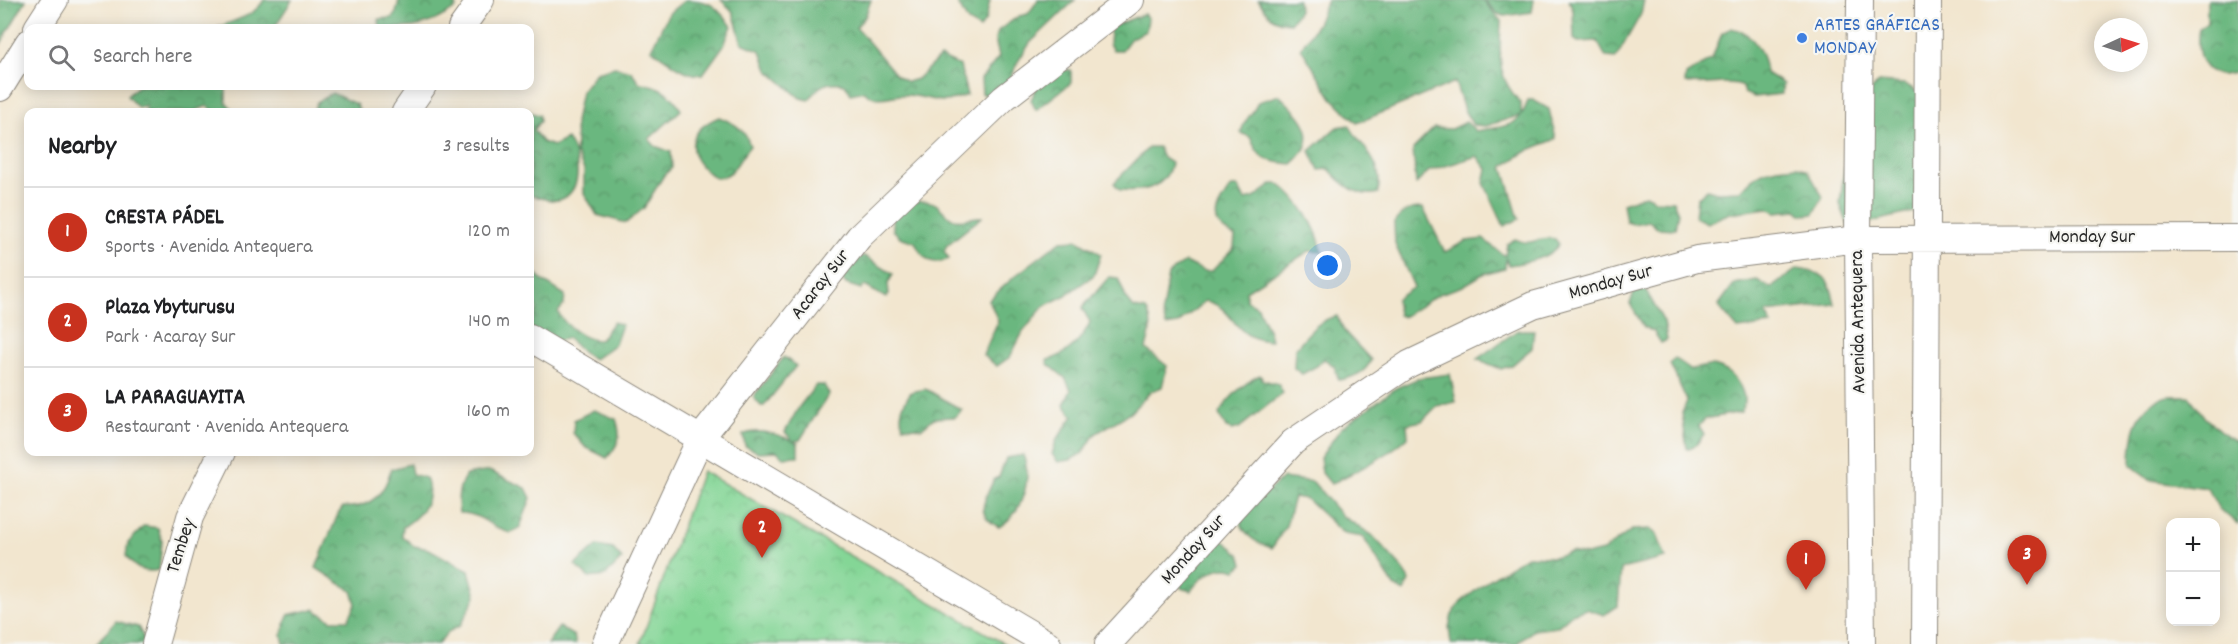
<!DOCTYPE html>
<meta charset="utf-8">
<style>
body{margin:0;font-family:Dekko,sans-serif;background:#f6f6f6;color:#202124}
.controls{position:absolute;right:18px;bottom:18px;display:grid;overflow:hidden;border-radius:12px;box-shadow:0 3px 15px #0003}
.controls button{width:54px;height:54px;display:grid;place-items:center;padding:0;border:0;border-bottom:2px solid #e0e0e0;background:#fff;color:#202124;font:30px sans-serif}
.compass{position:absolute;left:2094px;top:18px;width:54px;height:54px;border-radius:50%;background:#fff;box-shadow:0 3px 15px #0003;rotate:86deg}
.you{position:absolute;left:1328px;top:266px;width:21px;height:21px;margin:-15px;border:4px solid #fff;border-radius:50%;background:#1a73e8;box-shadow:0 0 0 9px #1a73e833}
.badge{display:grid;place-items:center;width:39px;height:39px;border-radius:50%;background:#c8321e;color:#fff;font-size:20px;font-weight:700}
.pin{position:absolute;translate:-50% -50px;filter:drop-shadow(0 2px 3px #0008)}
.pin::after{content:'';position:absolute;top:32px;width:21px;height:18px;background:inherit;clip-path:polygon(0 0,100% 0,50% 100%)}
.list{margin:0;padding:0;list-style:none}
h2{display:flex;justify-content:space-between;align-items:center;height:78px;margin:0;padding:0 24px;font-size:26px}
h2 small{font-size:20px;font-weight:400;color:#757577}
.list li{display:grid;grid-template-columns:39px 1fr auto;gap:18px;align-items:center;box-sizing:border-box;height:90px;padding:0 24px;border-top:2px solid #e0e0e0}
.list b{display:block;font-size:22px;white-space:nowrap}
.list p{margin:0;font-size:20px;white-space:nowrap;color:#757577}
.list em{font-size:20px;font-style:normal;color:#757577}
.icon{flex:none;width:33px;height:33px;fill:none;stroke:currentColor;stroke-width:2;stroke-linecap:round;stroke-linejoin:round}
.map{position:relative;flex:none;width:2238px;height:644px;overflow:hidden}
.search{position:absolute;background:#fff;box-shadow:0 3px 15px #0003;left:24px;top:24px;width:510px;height:66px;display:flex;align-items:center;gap:15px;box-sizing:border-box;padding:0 21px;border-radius:12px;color:#757577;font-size:22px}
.panel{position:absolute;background:#fff;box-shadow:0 3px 15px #0003;left:24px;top:108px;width:510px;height:348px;border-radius:12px}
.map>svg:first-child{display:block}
</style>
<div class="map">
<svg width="2238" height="644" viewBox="0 0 2238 644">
<defs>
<pattern id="forest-crowns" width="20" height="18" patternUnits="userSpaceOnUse" patternTransform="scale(1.5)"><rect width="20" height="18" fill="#6bb77f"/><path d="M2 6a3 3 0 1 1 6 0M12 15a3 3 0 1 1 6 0" fill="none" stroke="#589568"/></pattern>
<pattern id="park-crowns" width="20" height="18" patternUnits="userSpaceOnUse" patternTransform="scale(1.5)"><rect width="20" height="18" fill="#84d696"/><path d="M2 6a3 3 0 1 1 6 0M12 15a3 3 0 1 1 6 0" fill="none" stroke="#72b881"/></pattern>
</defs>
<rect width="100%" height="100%" fill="#f6f6f2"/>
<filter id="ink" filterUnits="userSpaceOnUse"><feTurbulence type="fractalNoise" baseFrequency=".0167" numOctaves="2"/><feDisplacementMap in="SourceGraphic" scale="12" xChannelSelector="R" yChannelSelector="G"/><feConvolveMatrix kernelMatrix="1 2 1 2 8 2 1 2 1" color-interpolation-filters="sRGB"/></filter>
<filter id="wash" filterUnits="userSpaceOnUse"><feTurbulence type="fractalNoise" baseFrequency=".008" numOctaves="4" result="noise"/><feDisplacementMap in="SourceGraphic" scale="24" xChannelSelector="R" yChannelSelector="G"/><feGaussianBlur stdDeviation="1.35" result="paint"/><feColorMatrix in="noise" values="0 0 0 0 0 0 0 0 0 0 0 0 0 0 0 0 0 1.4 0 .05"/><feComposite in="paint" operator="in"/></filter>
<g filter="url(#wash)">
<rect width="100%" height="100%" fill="#f2e6cf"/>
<path fill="url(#forest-crowns)" stroke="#4b7155" stroke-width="1.5" d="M0,0h26l-26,45z
M264,0h28l-18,28h-57c18,-9 36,-10 47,-28z
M399,0h57v8c-27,19 -44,21 -76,20l-1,-9 13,-1 4,-5z
M685,0c27,0 30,6 47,26l-8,19 -21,29c-17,4 -38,-17 -52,-25l18,-36z
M721,0h150l-6,17 -9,10 41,49 10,6 10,-3 23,-22 20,9 7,29c-31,12 -30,3 -59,0 -18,-2 -28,10 -44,-4l-13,3 -6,-10c-17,-4 -27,1 -36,16l-9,-2 -32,-28 -7,-19 -19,-8 -9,-31z
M956,0h34l-4,19 -6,10 -12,-7z
M1038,0h37l-45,43 -13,20 -6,16 -18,17 -11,-2 -1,-15 18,-22 -4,-18 4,-9 20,-14 9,-2z
M1258,0h40l1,10 -9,13c-18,-1 -22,-8 -32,-23z
M1327,0h156l18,21c-1,34 -6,55 20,82v12l-35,11 -13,-1 -9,-15 -9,-28 -98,41 -25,-25 -31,-50 16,-24z
M1484,0h50l-2,12 -28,4 -6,-2z
M1569,0h75l-3,14 -25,44 -10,-1 -9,-16 -19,1 -4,-3 -1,-29z
M2207,0h31v72c-5,1 -14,4 -19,3 -21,-5 -23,-30 -20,-47l8,-6z
M1144,14l4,5 -2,12 -15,7 -9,12h-9l-4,-6 1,-13 6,-6z
M1731,28c22,4 33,24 35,45l17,11 -2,10 -27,3 -10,-4 -3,-8c-18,-6 -38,3 -56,-2l1,-8 26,-16 10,-26z
M615,67l16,4 9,12c18,2 33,11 41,27l-32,29 6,7 16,6 1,16 -8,7 -20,33 -18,15 -29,-8 -13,-22v-23l-8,-17 -1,-31 6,-31 15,-19z
M1055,70h16v13l-35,27 -5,-10 9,-21z
M1879,82l25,2 19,10 4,115 -78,18 -9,-23 11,-91z
M138,86h88v16l9,10h-19l-9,-6 -15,6h-47l1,-7 -8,3 -11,-12z
M332,93l24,11 4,8h-47l4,-10z
M1279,95c24,23 44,42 13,69 -25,-3 -32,-2 -42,-27l-9,-4c2,-14 12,-18 17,-31z
M1528,100h5l16,9 7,30 -27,11 -26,16 16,53 -15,7 -20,-43 3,-14 -10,-13 -48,15 -13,13 -3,-35 21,-21 17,1 15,-7 10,9c26,-6 43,0 52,-31z
M518,109l21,6 1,6 -7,9 9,12 11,4 14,-7c12,16 17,49 -5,60 -9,4 -23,-2 -32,-4v-83h-17z
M719,117c17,7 26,12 31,29 -12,13 -16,32 -35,32 -30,-21 -31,-46 4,-61z
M1349,125c14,25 35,36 29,68 -19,6 -37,-10 -49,-24l-10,1 -9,-19 27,-24z
M1149,147h9l5,11 8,5c-5,26 -28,29 -51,27l-6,-7z
M1797,166l11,5 15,26 -9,17 -11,1 -6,-5 -21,2 -8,-4 -38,5 -23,10 -12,-6 2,-19 10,-9 10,3 23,-1c19,-22 29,-23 57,-25z
M1273,184h6c20,15 39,43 43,68l-13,-1 -63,40v9l12,7c4,13 12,21 13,34 -41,-2 -34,-34 -66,-40l-27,23 -12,2 -4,-14 6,-38 17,-12 19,9h8l22,-23 1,-12c-30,-12 -18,-30 -4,-49h7l7,13 9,-2z
M1645,195l10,5 18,1 5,11 -3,17 -18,-1 -8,-7 -16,3 -7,-2 -3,-19z
M918,201c23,-1 19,8 34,17 7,5 21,-2 30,-1l-35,28 -3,6 5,8c-18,8 -27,-1 -34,-17l-15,-5 -7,-7v-12l11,-14z
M1423,208l22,44 21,-11 17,-2 22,17 2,-12 8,-5c18,9 23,-4 40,0l4,5c-9,15 -35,19 -50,21l-3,-6 -1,9 -22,6 -20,12 -24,8 -36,23 -5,-2 -2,-16 18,-12 -19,-43 -1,-21c8,-11 14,-15 29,-15z
M1078,240l23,14 -7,21 -28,20 -22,11 -21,26 -13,25 -13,9 -14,-11 15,-34 -9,-21 26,-24 46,-35z
M864,256l29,18 -5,10 1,10 -3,4 -21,-12 -4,3 -15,-5 -7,-9 17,-17z
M1797,269c28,4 32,7 38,35l-69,8 5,13 -33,4 -20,-23 16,-22 23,-4 14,8z
M534,270l6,9 25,16 -1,10 -6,7c6,13 27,29 42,28l13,-18 9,3 -7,19 -21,15 -11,-6 -15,-15 -15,4 -20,-11 -2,-7 6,-15 -7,-21v-15z
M1109,277l9,1 8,20 8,10 12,2c9,11 3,26 0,39l21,17 -5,21 -12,5 -20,21 -35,21 -12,19 -13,7 -12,2 -6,-8 4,-13 17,-25 -9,-11 7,-15 -6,-12 -17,-14 -1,-4c18,-3 36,-21 43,-38l-8,-14z
M1635,289l11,2 18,31 3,18 -6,3 -7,-11 -10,-5 -14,-23z
M1337,316l7,15 27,29c-5,13 -19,18 -32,20l-5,-14 -10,-7 -7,7 -15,8 -8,-6 1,-19c12,-14 22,-29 42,-33z
M1518,330h16l-2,18 -20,17 -11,4 -24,-10z
M784,357l12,9 -32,40h-3l-8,-9z
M1675,358l15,12c10,-3 20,-6 30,-2 17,7 30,28 21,44l-36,7 -6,7 5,8 -8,11 -9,4 -5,-36 5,-12 -17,-37z
M1450,374l6,28 -19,4 -15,15 -15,3 1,13c-23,21 -50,33 -77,47l-9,-11 -2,-15 21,-30 55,-40 23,-10z
M1260,375l3,5 15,4 5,9 -44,35 -7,2 -6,-2 -7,-14c9,-16 25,-31 41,-39z
M816,385h8l5,9 -29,46 -6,1 4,2v13l-15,1 -6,-6 -19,1 -13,-6 -2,-11c16,-7 33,-1 49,5l-7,-8 14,-25z
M926,389l36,21 -7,7 -21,1 -12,10 -19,-2c-5,-13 0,-22 8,-34z
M2189,396l16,22 33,26v80l-19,-15 -12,-21 -56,-8 -20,-15c0,-25 3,-60 34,-68 7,-2 16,-1 24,-1z
M594,410l22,9c6,18 3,25 -9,39l-22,-11 -12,-14 1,-13z
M1023,455c10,24 -1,59 -24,72 -26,-13 -14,-27 -5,-48l5,-2 7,-19z
M410,464l2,10 14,4c9,22 -6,38 -23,49l-1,9 12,10 15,3 40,22 7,25 -16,30 -12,6 -10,12h-154l-2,-9 6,-20 26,-6 17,11h17l8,-16 -4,-13 -36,-23 22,-54 5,-7c27,2 42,-13 48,-38z
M489,471l37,17 5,10 -11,29 -9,6c-20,-4 -30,-21 -52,-20 -2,-13 -1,-27 7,-38z
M1283,478l30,4 29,34 30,19 31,34 6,12 -5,11 -10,-6 -31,-49 -19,-3 -38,-35 -12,-2 -8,29 -14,22c-17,-5 -27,-12 -33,-29l4,-6z
M144,526l14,2 4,13 -3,29c-16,3 -24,-1 -33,-14l2,-13z
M1650,529l7,6 9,23 -45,11 -3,37 -14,9 -18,-6 -14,5 -15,13 -23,3 -18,14h-65l-2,-17 3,-12 9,-13 29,-23 37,-23 26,1 18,-5 15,3 17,-4 29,-21z
M1220,538l20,16 3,10 -7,6c-17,-7 -36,7 -45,21l-10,-3 -4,-11z
M597,546l16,3 9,10 -17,17 -16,2 -14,-13z
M116,621l22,6 9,17h-51z
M559,627l15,9 2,8h-29z"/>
<path fill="url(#park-crowns)" stroke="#588060" stroke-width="1.5" d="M702,471l303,173h-365z"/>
</g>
<g filter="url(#ink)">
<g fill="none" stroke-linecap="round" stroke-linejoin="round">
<defs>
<path id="street" d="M1860,0l-2,239 4,405
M37,28l18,-28
M461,28l20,-28
M0,88l28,-45
M405,112l18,-26
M530,338l518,306
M155,644l35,-127 32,-65
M605,644l95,-205 159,-202 145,-139 127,-98
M1108,644l185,-202 116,-78 124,-59 164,-46 161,-20 380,-1
M1925,644l3,-644"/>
</defs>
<use href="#street" stroke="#8e887d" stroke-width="28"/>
<use href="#street" stroke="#fff" stroke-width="26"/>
</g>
</g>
<circle fill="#3f7fe0" stroke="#f6f6f2" stroke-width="2" cx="1802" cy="38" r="6"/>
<g text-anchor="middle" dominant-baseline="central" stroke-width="4.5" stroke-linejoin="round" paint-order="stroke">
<g font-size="20" fill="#366cbe" stroke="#f6f6f2" text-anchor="start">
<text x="1814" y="26">ARTES GRÁFICAS<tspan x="1814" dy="23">MONDAY</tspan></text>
</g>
<g font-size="20" fill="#2b2b2b" stroke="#f6f6f2">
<text x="2092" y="238">Monday Sur</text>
<text transform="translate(1611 283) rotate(-16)">Monday Sur</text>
<text transform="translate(821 285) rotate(-52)">Acaray Sur</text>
<text transform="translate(1859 322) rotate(-91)">Avenida Antequera</text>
<text transform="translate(182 546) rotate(-72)">Tembey</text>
<text transform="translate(1194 550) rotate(-48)">Monday Sur</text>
</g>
</g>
</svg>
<div class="controls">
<button>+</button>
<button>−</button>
</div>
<svg class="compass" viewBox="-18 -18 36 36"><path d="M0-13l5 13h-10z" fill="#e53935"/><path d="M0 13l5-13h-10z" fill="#757577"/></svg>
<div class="you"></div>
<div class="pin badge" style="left:1806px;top:590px">1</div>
<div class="pin badge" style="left:762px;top:558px">2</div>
<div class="pin badge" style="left:2027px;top:585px">3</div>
<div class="search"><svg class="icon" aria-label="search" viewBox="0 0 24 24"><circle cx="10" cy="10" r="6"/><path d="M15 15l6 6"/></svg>Search here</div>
<section class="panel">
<h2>Nearby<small>3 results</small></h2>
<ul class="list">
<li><span class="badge">1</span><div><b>CRESTA PÁDEL</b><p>Sports · Avenida Antequera</p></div><em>120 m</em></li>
<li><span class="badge">2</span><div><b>Plaza Ybyturusu</b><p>Park · Acaray Sur</p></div><em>140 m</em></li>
<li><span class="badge">3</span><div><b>LA PARAGUAYITA</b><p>Restaurant · Avenida Antequera</p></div><em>160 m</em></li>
</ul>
</section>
</div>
